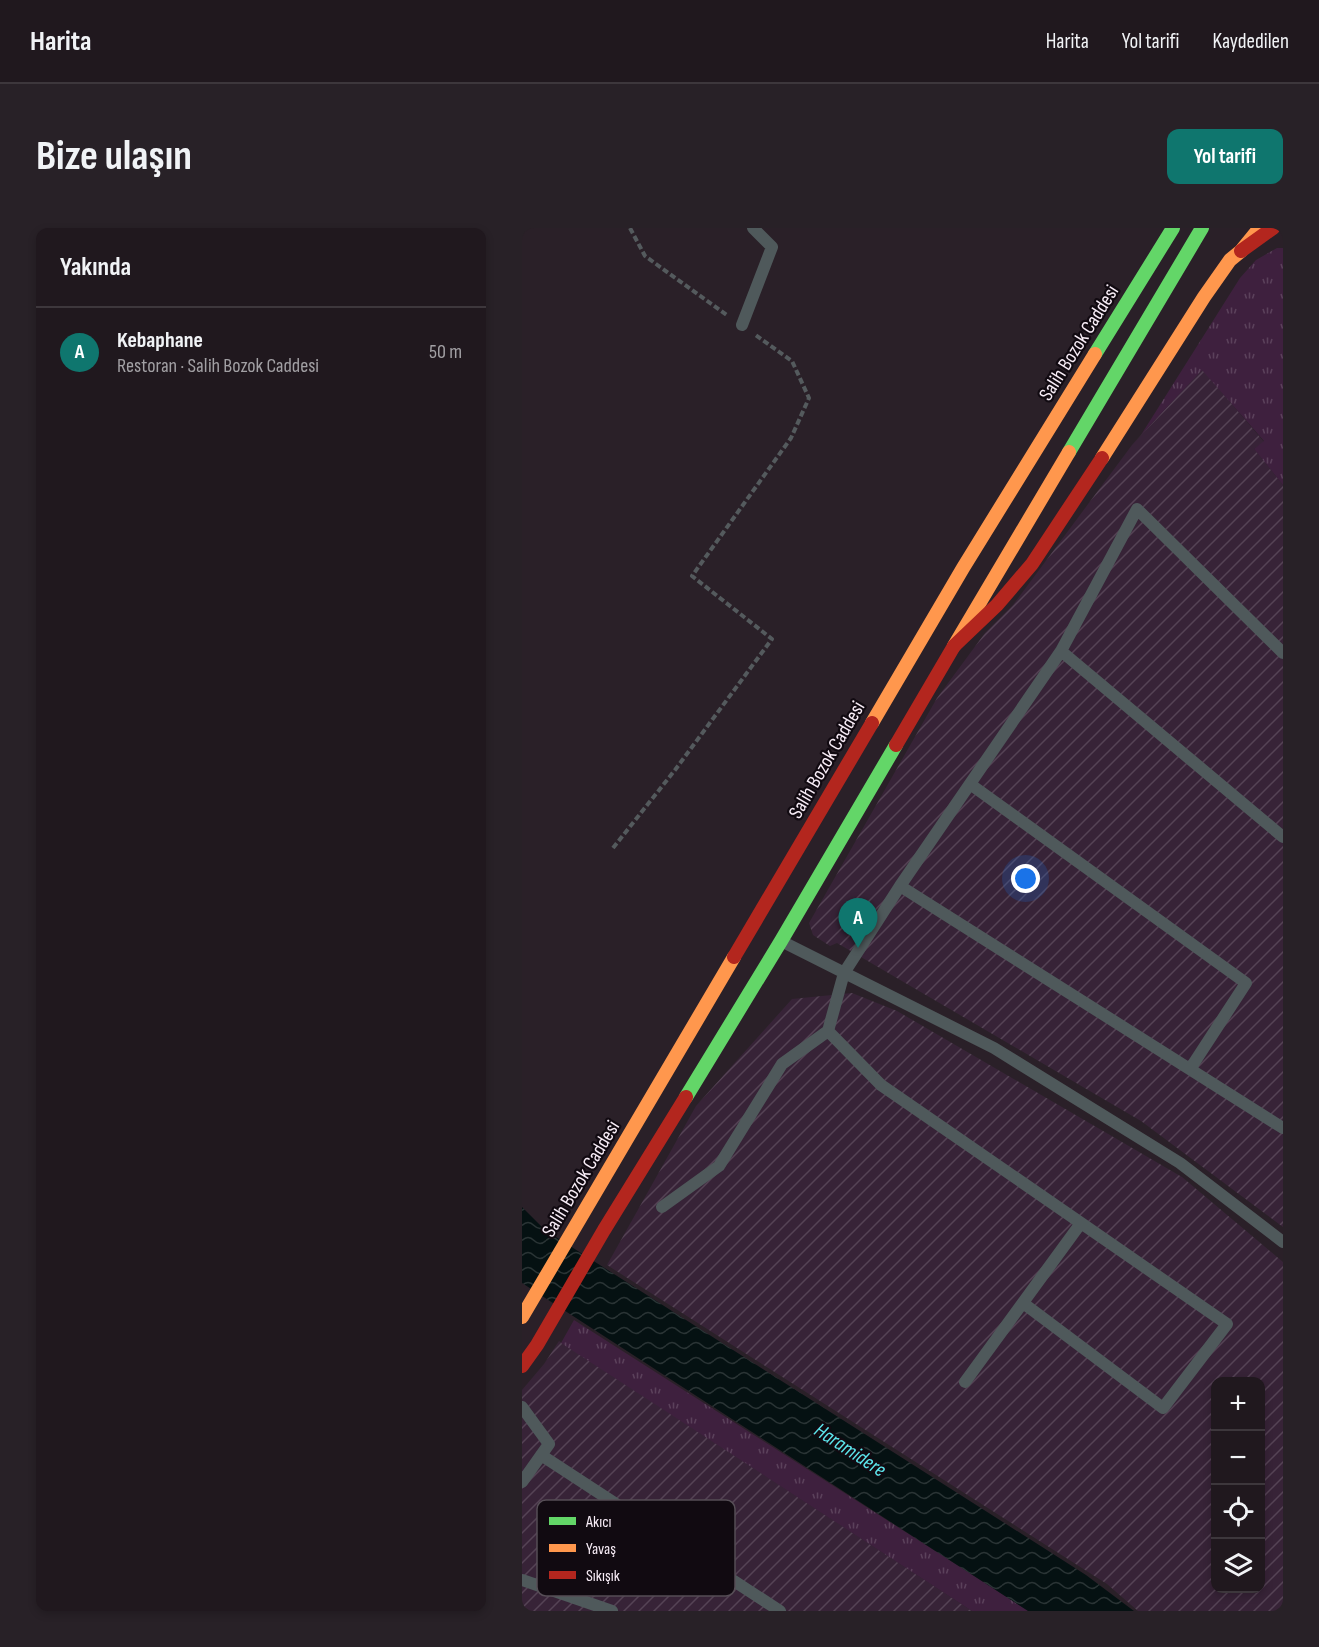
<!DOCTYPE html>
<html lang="tr">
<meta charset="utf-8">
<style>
body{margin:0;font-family:"Sofia Sans Condensed",sans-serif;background:#282127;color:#f1f3f6}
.controls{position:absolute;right:18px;bottom:18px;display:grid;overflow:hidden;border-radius:12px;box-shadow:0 3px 9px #0003}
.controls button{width:54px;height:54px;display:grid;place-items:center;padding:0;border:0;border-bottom:2px solid #3d373c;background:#20181e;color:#f1f3f6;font:30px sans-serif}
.you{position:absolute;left:504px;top:651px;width:21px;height:21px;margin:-15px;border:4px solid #fff;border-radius:50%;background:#1a73e8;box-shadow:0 0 0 9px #1a73e833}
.badge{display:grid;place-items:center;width:39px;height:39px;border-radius:50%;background:#0f766e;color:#fff;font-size:20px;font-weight:700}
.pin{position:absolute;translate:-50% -50px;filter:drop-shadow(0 2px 3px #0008)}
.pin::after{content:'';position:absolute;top:32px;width:21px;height:18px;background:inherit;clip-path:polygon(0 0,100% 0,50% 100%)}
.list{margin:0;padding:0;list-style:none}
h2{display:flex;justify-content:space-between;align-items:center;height:78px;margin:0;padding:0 24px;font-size:26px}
h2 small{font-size:20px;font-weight:400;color:#a2a0a4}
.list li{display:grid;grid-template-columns:39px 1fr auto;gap:18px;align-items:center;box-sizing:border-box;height:90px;padding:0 24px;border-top:2px solid #3d373c}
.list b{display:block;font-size:22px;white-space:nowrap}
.list p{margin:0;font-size:20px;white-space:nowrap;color:#a2a0a4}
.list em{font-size:20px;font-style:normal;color:#a2a0a4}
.icon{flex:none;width:33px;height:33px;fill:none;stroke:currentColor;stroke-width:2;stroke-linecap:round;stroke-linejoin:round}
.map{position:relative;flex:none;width:761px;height:1383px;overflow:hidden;border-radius:12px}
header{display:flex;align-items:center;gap:36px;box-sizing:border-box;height:84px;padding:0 30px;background:#20181e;border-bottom:2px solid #3d373c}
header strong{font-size:28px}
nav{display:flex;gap:33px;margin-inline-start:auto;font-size:21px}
.intro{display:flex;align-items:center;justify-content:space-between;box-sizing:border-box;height:144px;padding:0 36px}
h1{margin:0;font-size:42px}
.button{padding:15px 27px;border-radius:12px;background:#0f766e;color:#fff;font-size:21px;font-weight:700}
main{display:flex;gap:36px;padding:0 36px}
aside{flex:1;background:#20181e;border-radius:12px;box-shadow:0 3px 9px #0003}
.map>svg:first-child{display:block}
</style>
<header>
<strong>Harita</strong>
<nav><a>Harita</a><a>Yol tarifi</a><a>Kaydedilen</a></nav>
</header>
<div class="intro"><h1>Bize ulaşın</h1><a class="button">Yol tarifi</a></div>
<main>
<aside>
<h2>Yakında<small></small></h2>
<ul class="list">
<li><span class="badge">A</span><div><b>Kebaphane</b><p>Restoran · Salih Bozok Caddesi</p></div><em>50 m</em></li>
</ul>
</aside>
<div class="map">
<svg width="761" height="1383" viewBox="0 0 761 1383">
<defs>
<pattern id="industrial-furrows" width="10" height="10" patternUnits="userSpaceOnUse" patternTransform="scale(1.5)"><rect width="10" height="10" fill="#372337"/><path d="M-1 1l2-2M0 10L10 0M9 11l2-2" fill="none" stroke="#554355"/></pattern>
<pattern id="grass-tufts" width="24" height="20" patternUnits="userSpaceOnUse" patternTransform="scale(1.5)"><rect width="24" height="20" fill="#3e203e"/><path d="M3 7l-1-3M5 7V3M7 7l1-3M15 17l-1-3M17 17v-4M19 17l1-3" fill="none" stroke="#5b415b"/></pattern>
<pattern id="water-waves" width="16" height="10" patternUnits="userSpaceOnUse" patternTransform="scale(1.5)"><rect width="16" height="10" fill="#051112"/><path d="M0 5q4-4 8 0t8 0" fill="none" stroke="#2a3435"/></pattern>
</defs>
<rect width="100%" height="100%" fill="#2a2028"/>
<path fill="url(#industrial-furrows)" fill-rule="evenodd" d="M680,141l62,73 -10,7 29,36v742l-142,-106 -304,-178 -7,3 -17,-11 -4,-12 128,-225 48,-65 28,-28 119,-160z
M330,765l45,18 285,166 101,85v349h-145l-31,-27 -500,-319 89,-159 96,-107zM694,1154h44v206h-44z
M37,1113l413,270h-450v-221l22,-26z"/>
<path fill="url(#grass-tufts)" d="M755,20h6v237l-29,-36 10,-8 -62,-71 -61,65 99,-157 16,-18z
M52,1092l455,291h-57l-411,-268z"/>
<path fill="url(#water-waves)" d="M0,979l23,23 541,345 48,36h-106l-506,-328z"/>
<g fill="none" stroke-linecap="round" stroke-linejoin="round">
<path stroke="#545a5d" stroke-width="4" stroke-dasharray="6 3" stroke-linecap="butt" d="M108,0l15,28 83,60
M91,620l62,-78 97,-131 -80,-63 99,-138 18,-40 -17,-37 -38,-27"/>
<path stroke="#4f595b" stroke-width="12" d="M220,97l30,-78 -19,-19
M539,423l76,-142 146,144
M448,556l276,199 -56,86
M378,658l161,-235 222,186
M259,713l213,107 186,115 103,79
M140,979l57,-41 63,-102 46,-33
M559,995l-200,-138 -53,-54 16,-58 56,-87 383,242
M443,1154l116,-159 146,101 -64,84 -140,-105
M0,1179l27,37 -27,38
M19,1227l239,156
M0,1352l90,31"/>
<path stroke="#63d668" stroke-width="14" d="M573,126l78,-126
M547,224l133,-224
M164,869l95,-156 115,-196"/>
<path stroke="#ff974d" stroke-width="14" d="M580,230l102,-161 26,-37 11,-9 17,-21
M432,418l115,-194
M350,495l91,-155 132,-214
M0,1089l212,-360"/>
<path stroke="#b3261e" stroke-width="14" d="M719,23l32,-23
M374,517l58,-99 43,-41 35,-41 70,-106
M212,729l138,-234
M0,1138l15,-21 67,-115 82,-133"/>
</g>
<g text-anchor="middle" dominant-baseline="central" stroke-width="4.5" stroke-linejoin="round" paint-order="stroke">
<g font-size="20" fill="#f8edf7" stroke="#110a11">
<text transform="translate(557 115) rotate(-58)">Salih Bozok Caddesi</text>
<text transform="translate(305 532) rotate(-60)">Salih Bozok Caddesi</text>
<text transform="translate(59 951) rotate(-59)">Salih Bozok Caddesi</text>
</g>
<g font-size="21" font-style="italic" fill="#5ce5eb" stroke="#110a11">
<text transform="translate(328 1222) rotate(33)">Haramidere</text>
</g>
</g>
<rect x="15" y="1272" width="198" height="96" rx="9" fill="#110a11" stroke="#564e56" stroke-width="1.5"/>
<rect x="27" y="1289" width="27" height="8" fill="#63d668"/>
<rect x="27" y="1316" width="27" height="8" fill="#ff974d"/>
<rect x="27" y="1343" width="27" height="8" fill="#b3261e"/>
<g font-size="16" fill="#f8edf7">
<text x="64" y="1299">Akıcı</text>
<text x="64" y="1326">Yavaş</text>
<text x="64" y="1353">Sıkışık</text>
</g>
</svg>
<div class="controls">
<button>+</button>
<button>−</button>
<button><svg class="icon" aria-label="locate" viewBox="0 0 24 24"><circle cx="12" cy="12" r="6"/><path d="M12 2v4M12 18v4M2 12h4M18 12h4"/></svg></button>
<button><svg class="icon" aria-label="layers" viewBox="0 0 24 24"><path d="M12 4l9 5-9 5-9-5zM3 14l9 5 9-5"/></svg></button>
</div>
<div class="you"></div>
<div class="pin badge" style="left:336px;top:720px">A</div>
</div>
</main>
